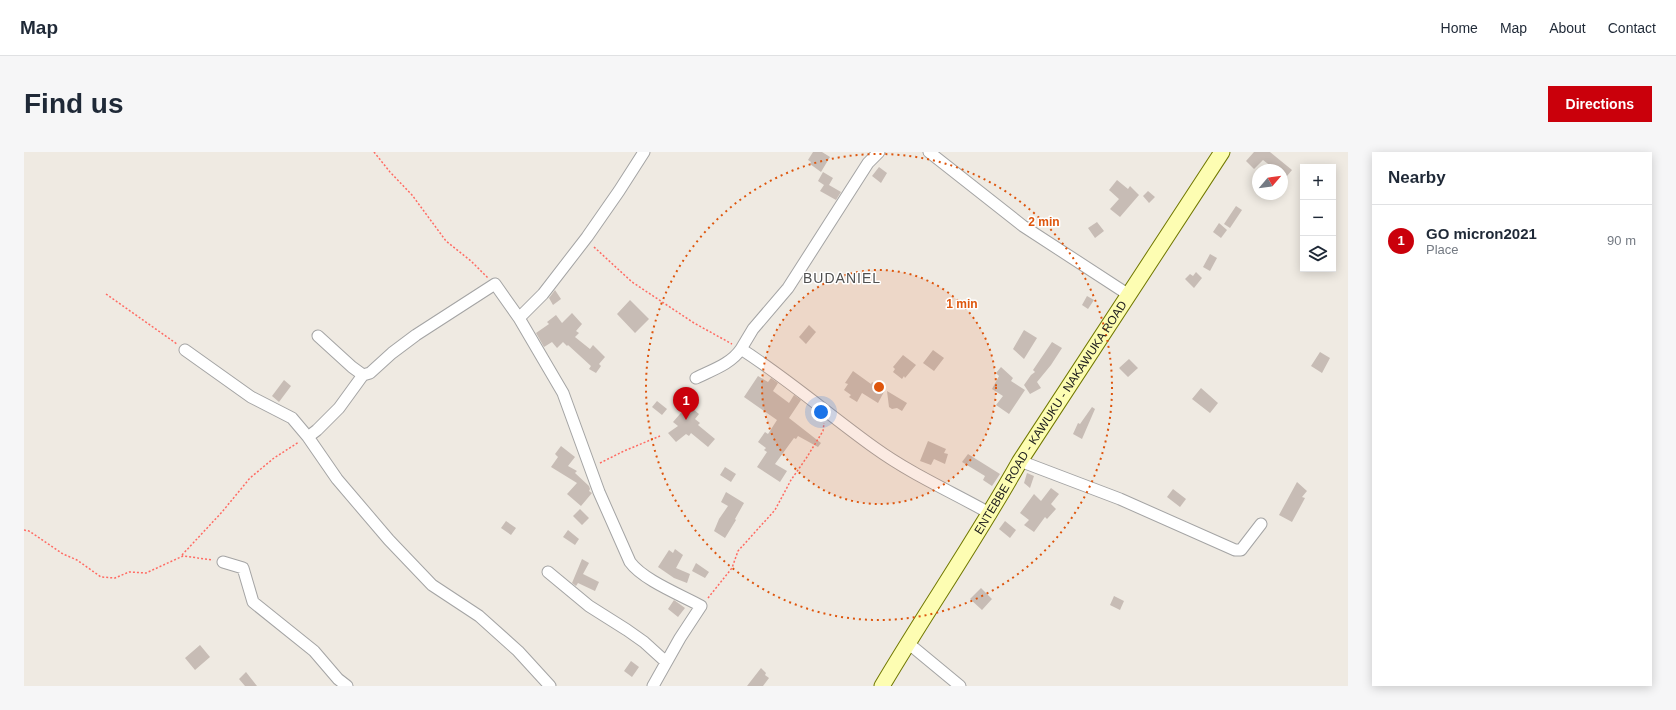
<!DOCTYPE html>
<meta charset="utf-8">
<style>
body{margin:0;font-family:Helvetica,sans-serif;background:#f6f6f7;color:#1f2937}
.controls{position:absolute;right:12px;top:12px;display:grid;overflow:hidden;border-radius:0px;box-shadow:0 2px 10px #0003}
.controls button{width:36px;height:36px;display:grid;place-items:center;padding:0;border:0;border-bottom:1px solid #e0e1e3;background:#fff;color:#1f2937;font:20px sans-serif}
.compass{position:absolute;left:1228px;top:12px;width:36px;height:36px;border-radius:50%;background:#fff;box-shadow:0 2px 10px #0003;rotate:61deg}
.you{position:absolute;left:797px;top:260px;width:14px;height:14px;margin:-10px;border:3px solid #fff;border-radius:50%;background:#1a73e8;box-shadow:0 0 0 6px #1a73e833}
.badge{display:grid;place-items:center;width:26px;height:26px;border-radius:50%;background:#ca000b;color:#fff;font-size:13px;font-weight:700}
.pin{position:absolute;translate:-50% -33px;filter:drop-shadow(0 1px 2px #0008)}
.pin::after{content:'';position:absolute;top:21px;width:14px;height:12px;background:inherit;clip-path:polygon(0 0,100% 0,50% 100%)}
.list{margin:0;padding:0;list-style:none}
h2{display:flex;justify-content:space-between;align-items:center;height:52px;margin:0;padding:0 16px;font-size:17px}
h2 small{font-size:13px;font-weight:400;color:#747a83}
.list li{display:grid;grid-template-columns:26px 1fr auto;gap:12px;align-items:center;box-sizing:border-box;height:72px;padding:0 16px;border-top:1px solid #e0e1e3}
.list b{display:block;font-size:15px;white-space:nowrap}
.list p{margin:0;font-size:13px;white-space:nowrap;color:#747a83}
.list em{font-size:13px;font-style:normal;color:#747a83}
.icon{flex:none;width:22px;height:22px;fill:none;stroke:currentColor;stroke-width:2;stroke-linecap:round;stroke-linejoin:round}
.map{position:relative;flex:none;width:1324px;height:534px;overflow:hidden;border-radius:0px}
header{display:flex;align-items:center;gap:24px;box-sizing:border-box;height:56px;padding:0 20px;background:#fff;border-bottom:1px solid #e0e1e3}
header strong{font-size:19px}
nav{display:flex;gap:22px;margin-inline-start:auto;font-size:14px}
.intro{display:flex;align-items:center;justify-content:space-between;box-sizing:border-box;height:96px;padding:0 24px}
h1{margin:0;font-size:28px}
.button{padding:10px 18px;border-radius:0px;background:#ca000b;color:#fff;font-size:14px;font-weight:700}
main{display:flex;gap:24px;padding:0 24px}
aside{flex:1;background:#fff;border-radius:0px;box-shadow:0 2px 10px #0003}
.map>svg:first-child{display:block}
</style>
<header>
<strong>Map</strong>
<nav><a>Home</a><a>Map</a><a>About</a><a>Contact</a></nav>
</header>
<div class="intro"><h1>Find us</h1><a class="button">Directions</a></div>
<main>
<div class="map">
<svg width="1324" height="534" viewBox="0 0 1324 534">
<rect width="100%" height="100%" fill="#efeae2"/>
<path fill="#c7bcb5" d="M789,0h9l8,5 -9,15 -11,-8 1,-2 -3,-2z
M1230,0h16l22,18 -10,12v-12h-6l-13,-10 -9,9 -8,-8z
M855,15l8,6 -6,10 -9,-7z
M799,20l10,6 -4,7 12,7 -5,8 -16,-9 4,-6 -6,-4z
M1093,28l11,9 2,-3 9,9 -19,22 -10,-8 9,-10 -10,-9z
M1124,39l7,6 -6,6 -6,-7z
M1212,54l6,4 -12,18 -6,-4z
M1073,70l7,9 -9,7 -7,-10z
M1195,71l8,7 -6,8 -8,-6z
M1186,102l7,4 -7,13 -7,-4z
M1172,120l6,6 -8,10 -9,-9 5,-5 3,2z
M531,138l6,9 -8,6 -4,-7z
M1063,144l7,4 -6,9 -6,-4z
M606,148l19,19 -14,14 -18,-19z
M548,161l10,11 -6,7 3,2 -4,4 15,12 3,-4 12,12 -6,7 2,2 -5,7 -7,-4 2,-3 -23,-21 -1,1 -4,-4 -6,6 -5,-6 -8,5 -8,-14 13,-9 -2,-2 9,-7 6,8z
M785,173l7,7 -10,12 -7,-7z
M1000,178l13,8 -13,21 -11,-10z
M1028,190l10,6 -11,17 -14,17 4,6 -11,6 -6,-9 7,-10 4,-3 -2,-2z
M909,198l11,8 -10,13 -11,-8z
M1296,200l10,6 -8,15 -11,-7z
M879,203l13,10 -11,13 -1,-2 -2,3 -9,-7 2,-3 -2,-2z
M1105,207l9,9 -10,9 -9,-9z
M977,215l12,11 -2,3 14,9 -16,24 -13,-9 7,-9 -11,-7 7,-13 -3,-3z
M829,219l18,13 1,-2 13,8 -7,13 -16,-10 -5,9 -8,-5 2,-2 -7,-5 4,-6 -3,-1z
M734,224l10,6 3,-4 7,5 -5,8 16,12 5,-8 7,5 -12,18 32,25 -3,4 -20,-11 -2,3 -2,-1 -19,26 12,7 -7,11 -23,-15 10,-15 -3,-2 2,-2 -8,-6 7,-10 3,2 9,-14 -33,-23z
M260,228l7,6 -12,16 -7,-6z
M1177,236l17,15 -8,10 -18,-14z
M863,239l20,12 -5,8 -5,-3 -5,1 -3,-2z
M633,249l10,8 -5,6 -10,-8z
M662,255l5,5 2,-3 6,5 -4,5 5,4 -2,2 17,14 -7,8 -17,-14 -2,3 -3,-2 -10,8 -8,-9 10,-7 -5,-4z
M1068,255l3,2 -13,30 -9,-5 5,-11 2,1z
M904,289l18,8 -2,4 4,1 -3,10 -11,-5 -3,6 -11,-4z
M537,294l14,11 -7,9 9,5 -2,2 14,13 1,3 -1,2 3,2 -11,13 -14,-12 10,-11 -26,-16 7,-10 -3,-3z
M944,302l32,20 -8,12 -9,-6 2,-4 -23,-14z
M701,315l11,7 -5,8 -11,-7z
M1003,321l7,3 -4,12 -6,-5z
M1273,330l10,9 -5,6 3,1 -13,24 -13,-7z
M1027,336l8,6 -8,10 5,5 -9,10 -2,-2 -11,15 -10,-7 5,-5 -9,-7 14,-19 7,7z
M1149,337l13,10 -6,8 -13,-10z
M702,340l18,11 -9,16 1,1 -11,18 -11,-7 5,-12 9,-13 -7,-4z
M556,357l9,9 -7,7 -9,-9z
M482,369l10,7 -5,7 -10,-7z
M981,369l11,9 -6,8 -11,-9z
M544,378l11,9 -4,6 -12,-8z
M651,397l8,6 -7,13 14,6 -3,9 -13,-5 -16,-11 11,-17 4,3z
M558,407l7,4 -6,11 16,8 -4,9 -17,-8 -2,3 -4,-3z
M672,411l13,9 -4,6 -13,-7z
M957,436l11,11 -10,11 -12,-11z
M1090,444l10,5 -4,9 -10,-5z
M650,448l11,8 -7,9 -10,-8z
M176,493l10,12 -15,13 -10,-12z
M607,509l8,6 -7,10 -8,-6z
M737,516l5,5 -1,2 4,3 -6,8h-16z
M222,520l11,14h-12l-6,-7z"/>
<g fill="none" stroke-linecap="round" stroke-linejoin="round">
<defs>
<path id="street" d="M905,0l94,74 106,69
M495,166l24,-24 44,-57 32,-46 25,-39
M294,184l34,31 11,8
M717,197l12,-20 35,-41 80,-125 11,-11
M161,198l66,47 41,21 16,19 9,-7 22,-22 24,-33 7,-2 22,-20 24,-18 79,-51 24,34 44,75 36,99 31,70c13,18 51,33 71,44l-21,32 -27,48
M672,226c16,-8 35,-14 45,-29 47,30 88,66 134,99 36,26 77,44 116,66
M284,285l29,42 52,61 43,45 47,31 39,35 32,35
M996,309l100,38 115,51h6l20,-26
M199,410l20,6 10,34 61,49 24,28 9,7
M524,420l41,34 38,24 17,12 22,20
M884,491l52,43"/>
<g id="secondary">
<path id="s1" d="M858,534c45,-76 95,-148 138,-225l202,-309"/>
</g>
</defs>
<use href="#street" stroke="#a4a4a4" stroke-width="13"/>
<use href="#secondary" stroke="#717800" stroke-width="17"/>
<path stroke="#ff6b63" stroke-width="1.5" stroke-dasharray="2 2" stroke-linecap="butt" d="M350,0l16,20 22,23 34,46 25,20 17,17
M570,95l38,35 62,41 38,21
M82,142l71,50
M576,311l24,-12 36,-15
M0,378l5,1 34,23 14,6 24,17 14,1 14,-6 17,1 37,-17 30,4
M158,403l40,-43 28,-34 24,-20 25,-16
M684,446l24,-30 6,-17 37,-41 16,-30 16,-23 16,-26 1,-8"/>
<use href="#street" stroke="#fff" stroke-width="11"/>
<use href="#secondary" stroke="#fdfdb2" stroke-width="15"/>
</g>
<circle cx="855" cy="235" r="117" fill="#de560d" fill-opacity=".12"/>
<g fill="none" stroke="#de560d" stroke-width="2" stroke-dasharray="2 4">
<circle cx="855" cy="235" r="117"/>
<circle cx="855" cy="235" r="233"/>
</g>
<g text-anchor="middle" dominant-baseline="central" stroke-width="3" stroke-linejoin="round" paint-order="stroke">
<g font-size="12" fill="#1d1d1d" stroke="#fff">
<text stroke="none"><textPath href="#s1" startOffset="317">ENTEBBE ROAD - KAWUKU - NAKAWUKA ROAD</textPath></text>
</g>
<g font-size="14" letter-spacing="1" fill="#505050" stroke="#fff">
<text x="818" y="126">BUDANIEL</text>
</g>
</g>
<circle cx="855" cy="235" r="6" fill="#de560d" stroke="#fff" stroke-width="2"/>
<g font-size="12" text-anchor="middle" font-weight="bold" fill="#de560d" stroke="#fff" stroke-width="3" stroke-linejoin="round" paint-order="stroke">
<text x="1020" y="74">2 min</text>
<text x="938" y="156">1 min</text>
</g>
</svg>
<div class="controls">
<button>+</button>
<button>−</button>
<button><svg class="icon" aria-label="layers" viewBox="0 0 24 24"><path d="M12 4l9 5-9 5-9-5zM3 14l9 5 9-5"/></svg></button>
</div>
<svg class="compass" viewBox="-18 -18 36 36"><path d="M0-13l5 13h-10z" fill="#e53935"/><path d="M0 13l5-13h-10z" fill="#747a83"/></svg>
<div class="you"></div>
<div class="pin badge" style="left:662px;top:268px">1</div>
</div>
<aside>
<h2>Nearby<small></small></h2>
<ul class="list">
<li><span class="badge">1</span><div><b>GO micron2021</b><p>Place</p></div><em>90 m</em></li>
</ul>
</aside>
</main>
